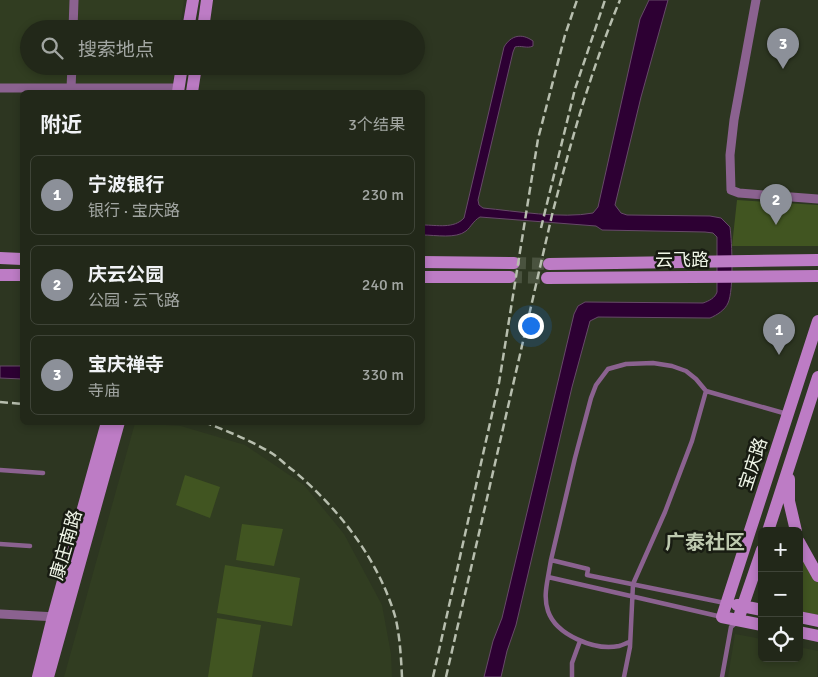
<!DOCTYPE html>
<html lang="zh">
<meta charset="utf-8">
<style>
body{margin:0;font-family:Signika,"Noto Sans SC",sans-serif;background:#2e3426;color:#f1f3f6}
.controls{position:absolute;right:15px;bottom:15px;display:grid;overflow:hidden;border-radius:8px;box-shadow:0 2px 8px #0003}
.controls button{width:45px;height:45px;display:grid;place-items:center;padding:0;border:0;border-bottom:1px solid #3f4438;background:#222819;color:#f1f3f6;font:25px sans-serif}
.you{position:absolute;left:530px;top:325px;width:18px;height:18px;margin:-12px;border:4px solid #fff;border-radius:50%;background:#1a73e8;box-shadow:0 0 0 8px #1a73e833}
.badge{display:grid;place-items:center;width:32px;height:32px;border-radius:50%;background:#8c9099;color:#fff;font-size:16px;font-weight:700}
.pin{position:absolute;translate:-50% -41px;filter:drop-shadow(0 1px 2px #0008)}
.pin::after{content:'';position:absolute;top:26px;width:18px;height:15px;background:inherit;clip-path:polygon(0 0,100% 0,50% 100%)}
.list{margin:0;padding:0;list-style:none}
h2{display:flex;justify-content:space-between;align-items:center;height:65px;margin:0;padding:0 20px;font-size:21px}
h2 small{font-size:16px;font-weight:400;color:#a2a6a2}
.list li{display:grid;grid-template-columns:32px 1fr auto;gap:15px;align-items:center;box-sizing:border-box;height:80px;margin:0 10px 10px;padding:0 10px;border:1px solid #3f4438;border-radius:8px}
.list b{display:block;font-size:19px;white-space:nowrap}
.list p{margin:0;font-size:16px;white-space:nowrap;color:#a2a6a2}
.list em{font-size:16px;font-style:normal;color:#a2a6a2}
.icon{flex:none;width:28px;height:28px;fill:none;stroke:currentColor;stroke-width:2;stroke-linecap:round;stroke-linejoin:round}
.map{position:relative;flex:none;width:818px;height:677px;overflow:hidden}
.search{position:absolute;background:#222819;box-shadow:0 2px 8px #0003;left:20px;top:20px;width:405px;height:55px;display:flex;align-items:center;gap:12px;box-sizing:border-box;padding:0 18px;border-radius:28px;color:#a2a6a2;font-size:19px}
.panel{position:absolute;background:#222819;box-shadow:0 2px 8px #0003;left:20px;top:90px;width:405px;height:335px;border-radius:8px}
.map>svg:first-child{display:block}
</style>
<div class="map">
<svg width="818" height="677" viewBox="0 0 818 677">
<rect width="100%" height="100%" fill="#2d3621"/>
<path fill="#313d21" d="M0,0h184l-4,29h-151v37h146l-3,25h-172z
M135,423l46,3 64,19 59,40 40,49 38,71 9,49 1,23h-328z
M735,634l27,5v19h37v-11l19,4 -1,26h-89z"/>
<path fill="#415521" d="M737,200l81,5v41h-86z
M185,475l35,12 -10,31 -34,-13z
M242,524l41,5 -9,37 -38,-6z
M799,548l19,30v37l-19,-4z
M225,565l75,13 -8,48 -75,-13z
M217,618l44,7 -9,52h-44z"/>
<path fill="#2d0033" stroke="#674a69" d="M649,0h19l-27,97 -26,108 6,8 6,2 83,1 11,2 9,9c2,15 4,63 -2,76 -3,7 -11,12 -18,15l-112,-1 -8,4 -18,66 -56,238 -9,26 -6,26h-17l9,-36 9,-23 72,-304 4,-8 7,-4 118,1c6,-2 12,-5 14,-11v-55l-4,-4 -8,-1 -103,-2 -6,-4 -116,-9c-7,4 -9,10 -14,14 -10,8 -31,4 -43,4v-10c14,0 31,4 41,-7l40,-171c7,-12 18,-14 29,-6v5c-6,3 -12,-1 -18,1l-2,5 -35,148 1,5 4,3c32,3 79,11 110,5l5,-6 42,-188z
M0,366h22v13l-22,-1z"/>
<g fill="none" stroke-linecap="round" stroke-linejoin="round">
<path stroke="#4a533f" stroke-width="12" stroke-dasharray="12 6" stroke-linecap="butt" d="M514,263l35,1
M510,277l37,1"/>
<path stroke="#8b6290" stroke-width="4.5" d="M0,470l43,3
M0,544l30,2
M551,560l24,-102 16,-60 5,-13 12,-16 18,-5 27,-1 19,3 14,5 10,8 10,12 81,23
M548,577c-2,11 -4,22 0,34 8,24 47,40 71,35 4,-1 7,-3 11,-4
M722,617l-174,-40 3,-17 37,9 -1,6 138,28
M572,677v-14l8,-22
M624,677l6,-30 3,-63 32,-72 27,-71 14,-50
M722,677l9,-50 6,-5"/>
<path stroke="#8b6290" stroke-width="9" d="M756,0l-22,120 -4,35 1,35 8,3 79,6
M73,29l1,-29
M0,88h178
M71,88l1,-22
M0,614l57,3"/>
<path stroke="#bd7cc5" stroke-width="12" d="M188,29l5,-29
M203,29l4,-29
M178,92l4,-26
M192,92l4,-26
M0,258l22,1
M422,262l92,1
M549,264l269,-4
M0,275h22
M422,277h88
M547,278l271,-2
M789,479v22l7,30
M768,531l50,-154
M799,542l19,34
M737,605l25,5
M799,617l19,4
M738,620l24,-70
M762,625l-40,-8 96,-296
M799,632l19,4
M38,677l15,-60 54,-195
M48,677l71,-255"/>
<path stroke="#b7beae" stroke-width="2.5" stroke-dasharray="8 4" stroke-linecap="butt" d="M541,228l34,-139 30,-89
M0,402l22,2
M204,422c23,9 48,19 69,32 7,5 14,12 21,17 45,38 84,88 101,145 5,20 6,41 7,61
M433,677l66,-294 39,-244 27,-104 12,-35
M446,677l106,-462c19,-74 39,-145 68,-215"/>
</g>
<g text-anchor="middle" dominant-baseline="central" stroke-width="5" stroke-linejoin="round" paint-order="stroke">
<g font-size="18" fill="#eff5e7" stroke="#181c12">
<text x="682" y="260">云飞路</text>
<text transform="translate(753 464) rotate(-72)">宝庆路</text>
<text transform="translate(66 545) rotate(-74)">康庄南路</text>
</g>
<g font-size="20" font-weight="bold" fill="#becab0" stroke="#181c12">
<text x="705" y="542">广泰社区</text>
</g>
</g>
</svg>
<div class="controls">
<button>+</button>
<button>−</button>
<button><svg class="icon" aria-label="locate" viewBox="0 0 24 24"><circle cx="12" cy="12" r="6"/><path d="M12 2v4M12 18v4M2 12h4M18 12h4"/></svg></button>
</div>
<div class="you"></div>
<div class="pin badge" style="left:779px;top:355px">1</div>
<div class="pin badge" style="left:776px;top:225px">2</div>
<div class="pin badge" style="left:783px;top:69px">3</div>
<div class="search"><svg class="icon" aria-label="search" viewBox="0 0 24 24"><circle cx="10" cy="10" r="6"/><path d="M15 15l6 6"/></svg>搜索地点</div>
<section class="panel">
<h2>附近<small>3个结果</small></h2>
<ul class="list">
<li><span class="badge">1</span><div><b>宁波银行</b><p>银行 · 宝庆路</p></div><em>230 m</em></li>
<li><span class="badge">2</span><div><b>庆云公园</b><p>公园 · 云飞路</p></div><em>240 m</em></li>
<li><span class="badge">3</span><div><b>宝庆禅寺</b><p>寺庙</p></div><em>330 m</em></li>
</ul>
</section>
</div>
